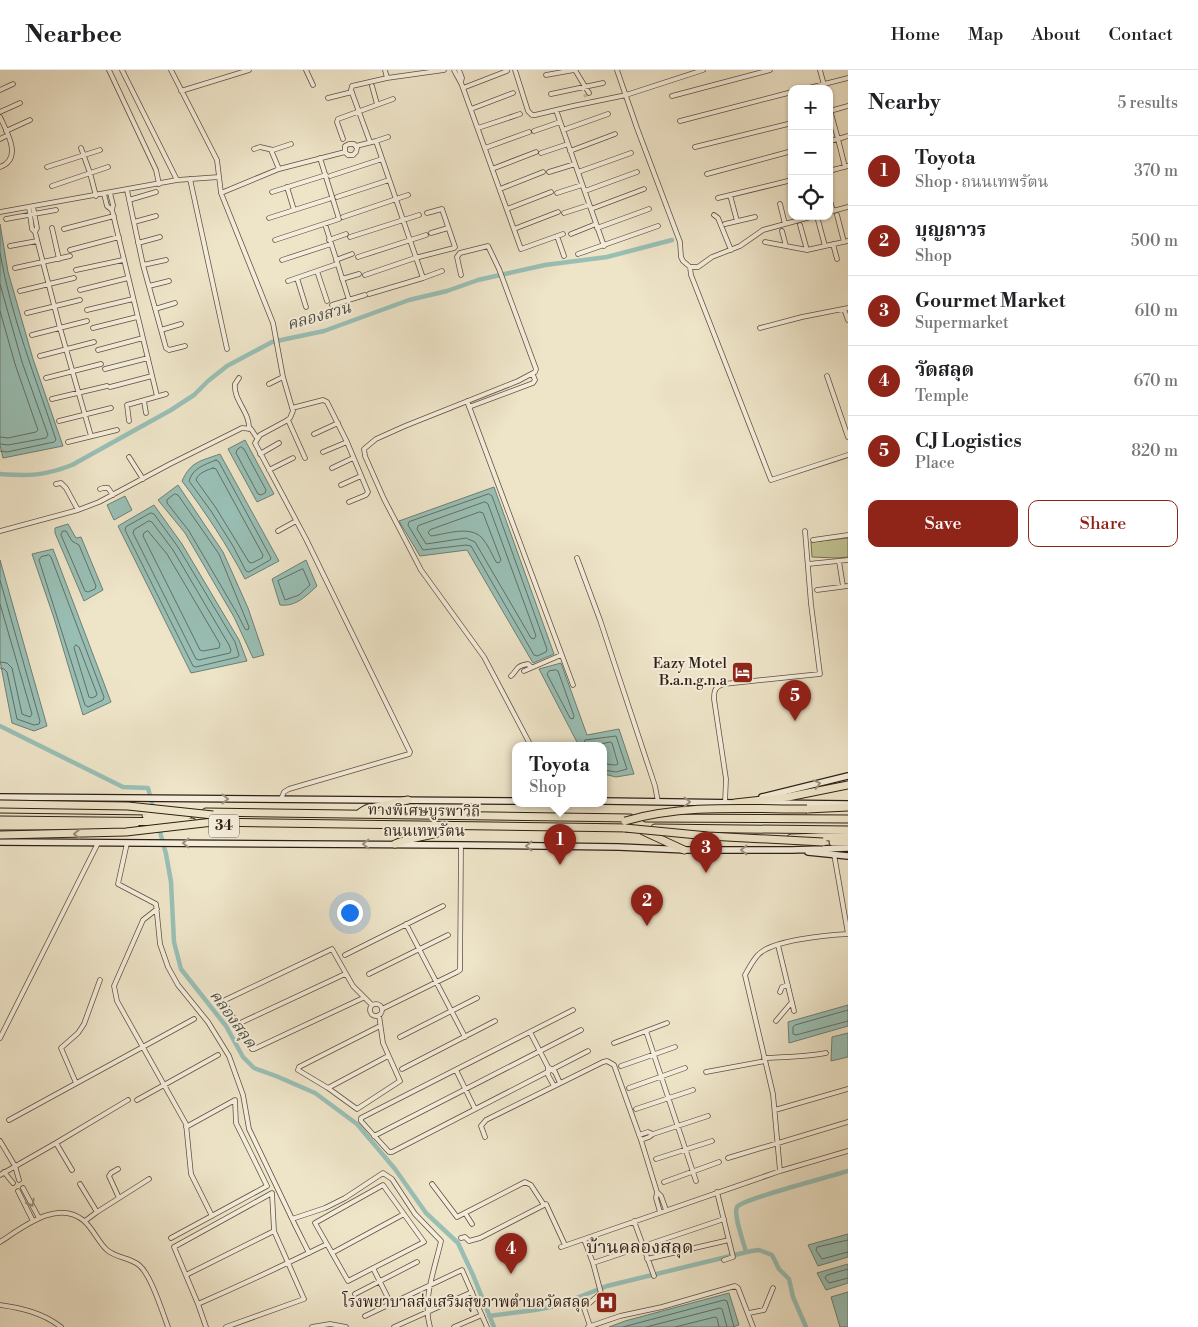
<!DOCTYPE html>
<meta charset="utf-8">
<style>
body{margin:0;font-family:"Libre Bodoni","Noto Serif Thai",serif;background:#f2f2f2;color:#202124}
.controls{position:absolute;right:15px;top:15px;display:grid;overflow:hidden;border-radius:10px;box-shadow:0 1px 4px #0004}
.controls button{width:45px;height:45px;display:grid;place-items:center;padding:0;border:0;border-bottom:1px solid #e0e0e0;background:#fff;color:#202124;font:25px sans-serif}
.you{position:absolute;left:349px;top:842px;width:18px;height:18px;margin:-12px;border:4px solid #fff;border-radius:50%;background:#1a73e8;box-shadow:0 0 0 8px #1a73e833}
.badge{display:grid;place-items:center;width:32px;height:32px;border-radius:50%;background:#8f2418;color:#fff;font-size:16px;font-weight:700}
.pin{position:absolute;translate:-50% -41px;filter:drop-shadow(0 1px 2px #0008)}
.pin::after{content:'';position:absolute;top:26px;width:18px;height:15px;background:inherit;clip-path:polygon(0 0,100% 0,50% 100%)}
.popup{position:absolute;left:512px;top:672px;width:95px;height:65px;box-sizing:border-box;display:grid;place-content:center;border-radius:10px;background:#fff;filter:drop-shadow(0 1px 4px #0005);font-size:16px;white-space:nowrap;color:#757577}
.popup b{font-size:19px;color:#202124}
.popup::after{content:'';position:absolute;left:50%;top:100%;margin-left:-10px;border:10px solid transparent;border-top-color:#fff}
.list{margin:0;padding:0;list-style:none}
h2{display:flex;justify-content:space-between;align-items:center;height:65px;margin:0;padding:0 20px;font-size:21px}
h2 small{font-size:16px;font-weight:400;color:#757577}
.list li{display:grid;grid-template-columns:32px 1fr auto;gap:15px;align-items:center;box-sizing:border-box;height:70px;padding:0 20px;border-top:1px solid #e0e0e0}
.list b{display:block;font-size:19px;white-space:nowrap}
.list p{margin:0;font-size:16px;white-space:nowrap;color:#757577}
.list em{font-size:16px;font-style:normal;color:#757577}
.actions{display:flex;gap:10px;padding:15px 20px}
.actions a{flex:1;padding:11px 0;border:1px solid #8f2418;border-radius:10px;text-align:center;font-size:18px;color:#8f2418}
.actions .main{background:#8f2418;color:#fff}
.icon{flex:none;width:28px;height:28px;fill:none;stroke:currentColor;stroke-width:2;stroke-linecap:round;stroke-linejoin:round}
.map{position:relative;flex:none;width:848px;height:1257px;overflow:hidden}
header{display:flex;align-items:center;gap:30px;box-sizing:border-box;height:70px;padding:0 25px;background:#fff;border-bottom:1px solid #e0e0e0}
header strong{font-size:24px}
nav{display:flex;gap:28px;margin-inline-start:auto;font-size:18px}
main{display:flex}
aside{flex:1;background:#fff}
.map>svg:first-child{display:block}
</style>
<header>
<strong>Nearbee</strong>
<nav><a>Home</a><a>Map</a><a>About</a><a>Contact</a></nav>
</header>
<main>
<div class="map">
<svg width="848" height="1257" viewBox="0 0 848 1257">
<rect width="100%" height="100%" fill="#eee4c8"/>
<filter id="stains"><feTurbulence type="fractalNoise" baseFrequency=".004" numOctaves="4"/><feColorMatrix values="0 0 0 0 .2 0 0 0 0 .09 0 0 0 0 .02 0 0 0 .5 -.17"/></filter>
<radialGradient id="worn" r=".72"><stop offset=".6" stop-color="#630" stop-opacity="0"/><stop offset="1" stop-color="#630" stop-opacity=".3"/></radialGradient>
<path fill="#c0c291" stroke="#787052" d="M848,468v19l-11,1 -25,-1 -1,-15z"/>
<path fill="#99bfb5" stroke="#6f7f74" d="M0,154l8,48 25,87 30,87 -60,12 -3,-13z
M245,370l29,54 -17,8 -29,-53z
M220,384l59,107 -34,18c-18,-34 -39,-66 -63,-98 9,-20 19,-20 38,-27z
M178,415l45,67 25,56 16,47 -11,3 -19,-41 -49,-84 -27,-33z
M494,417l60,167 -21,9 -66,-113 -47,6 -21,-35z
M125,426l7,14 -18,10 -7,-15z
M154,435l28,39 57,96 8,21 -56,12 -73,-147z
M68,454l8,14 5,-1 22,53 -19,11 -29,-68v-5z
M53,479l58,153 -28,13 -29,-97 -22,-64z
M0,490l47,166 -13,5 -22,-8 -12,-62z
M306,490l11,26c-11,10 -21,21 -37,19l-8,-26z
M561,593l26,72 32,-6 15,45 -18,3 -12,-3v-28h-25l-40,-77z
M848,935v21l-59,17 -1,-21z
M848,963v24l-17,4 1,-24z
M848,1164v23l-30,9 -10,-21z
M848,1194v19l-22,7 -9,-17z
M848,1222v35h-8l-9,-30z
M729,1223l10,32 -6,2h-124l16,-6z"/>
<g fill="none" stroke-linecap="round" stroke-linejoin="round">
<path stroke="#646f64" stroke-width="1" d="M0,183c11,64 36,125 56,187l-2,2 -47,10 -7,-1
M0,214l22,78 26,73 -2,3 -38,7 -8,-1
M0,241l15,53 23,66 -2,2 -28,6 -8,-1
M241,377l3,2 22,41 -1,3 -4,2 -3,-1 -22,-41 1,-3z
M216,390l3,2 52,96 -1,2 -21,12 -3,-1 -13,-25 -22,-35 -22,-30c4,-13 15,-16 27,-21z
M213,398l3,1 47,86 -1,3 -10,5 -3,-1 -33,-54 -20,-28c2,-7 11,-10 17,-12z
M175,424l3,1 41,59 30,73 -1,3 -3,-1 -7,-14 -49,-84 -22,-28v-3z
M489,424l3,2 55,153 -1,3 -9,4 -3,-1 -63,-109 -5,-1 -43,5 -15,-25 1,-3z
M485,432l3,2 42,115 6,17 -2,3 -3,-1 -56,-96 -9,-4 -40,6 -9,-15 1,-3z
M480,442l3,1 18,47 -2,3 -3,-1c-4,-8 -8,-17 -14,-24 -12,-13 -36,-4 -51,-2l-3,-3 2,-3z
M151,443l3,1 24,33 57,95 4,13 -1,2 -42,10 -3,-1 -68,-136 1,-3z
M149,451l3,1 21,28 56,95 2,5 -1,3 -31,7 -3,-1 -63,-126 1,-3z
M63,461h3l6,10 7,4 17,41 -1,3 -7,3 -3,-1 -24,-56z
M148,461l19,23 53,90 -1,4 -16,3 -3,-1 -57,-114 1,-3z
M49,485l2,2 53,140 -1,3 -15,7 -3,-2 -46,-145 2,-3z
M303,499l7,16 -11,10 -14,5 -7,-19z
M0,510l40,141 -1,3 -5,1 -17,-6 -10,-47 -3,-3 -4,-1
M0,534l32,110 -2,3 -8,-3 -10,-46 -5,-5 -7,-1
M76,575l3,2 18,47 -1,2 -4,2 -3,-1 -15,-49z
M556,600l2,1 16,45 -1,3 -3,-1 -23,-44 2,-3z
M583,676l2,-6 31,-4 11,33 -11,3 -12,-2
M591,676l19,-4 2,1 6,21 -2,1 -12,-1
M848,940l-53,15 -2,2v7l3,1 52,-14
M848,1170l-31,7 -1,3 6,9 26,-7
M848,1199l-21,6 -2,3 4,5 19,-5
M623,1257l101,-27 3,1 7,26
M646,1257l74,-19 2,1 5,18
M675,1257l40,-10 2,1 2,9"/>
<path stroke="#99bfb5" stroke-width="4.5" d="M0,404c29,2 44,2 72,-9l99,-55 23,-15 14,-14 19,-15 45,-24 52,-11 85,-31 38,-9 31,-11 67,-15 62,-8 65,-17
M0,656l123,61 25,1 6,23
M159,758l7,26 5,28 3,60 7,27 45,57 17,31 11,11 22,8 39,17 42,31 38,45 31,44 32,30 15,32 21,52
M746,1182c-2,-9 -13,-37 -9,-45 5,-8 96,-31 111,-36
M489,1246l46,-6 21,-4 51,-20 144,-35 8,-1 13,5 7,14 10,10 4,18 13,30"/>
<path stroke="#c8bda4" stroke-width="4" stroke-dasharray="4 2" stroke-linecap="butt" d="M585,24l1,3"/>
<defs>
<path id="street" d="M109,0l47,100 3,14
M122,0l55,110
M171,0l46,90 4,33 52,130 10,54 10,34 -3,7 -4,3 -26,14 -5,8 51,96 104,213 -1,2 -120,35 -5,3 -3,7
M306,0l7,15
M385,0l2,8
M454,0c3,7 7,11 9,18l58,161 42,-15
M459,0l3,8 -1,4
M515,0l13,41 4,4h3l38,-9 53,-11 77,-25
M575,0l14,23
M617,0l20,58 43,114 1,15 2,4 7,6h8l14,-10 28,-11 23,-16 51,-14
M820,0l5,19
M546,5l28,-5
M372,16l5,18
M463,18l44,-17
M805,19l43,-11
M0,20l13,-6
M181,21l68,-21
M551,24l52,-11
M672,26l98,-26
M328,28l24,-6
M829,36l9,33 -9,2
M471,39l42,-16
M556,40l48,136
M830,41l18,-5
M0,42l20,-9
M0,47c7,15 23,42 0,50
M680,51l112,-29
M478,58l42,-14
M563,60l45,-16
M6,61l24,-11
M534,61l26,-9
M0,69l8,-4
M343,69l-6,-17 1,-3 55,-20
M376,71l12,-4
M370,72l-19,-52 1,-4 35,-8 57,-8
M356,76l20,-5 47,137 19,-7
M695,77l97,-24
M81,78l9,25 6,23
M485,78l44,-16
M254,79l6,-2 13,3 18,-6
M271,80l8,19
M570,81l45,-17
M541,83l27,-9
M47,97l53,-17
M845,97l-7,-28 10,-3
M492,99l44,-17
M829,101l19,-5
M549,102l26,-8
M578,102l53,-19
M707,104l85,-23
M330,106l52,-17
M190,109l37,170
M52,116l56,-19
M287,117l7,23
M500,119l43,-17
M127,120l16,75 23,83 3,2 16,-4
M585,121l52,-19
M272,122l54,-17
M221,123l58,-24 66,-17 3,3h5l3,-3 1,-4 -3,-4h-5l-4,2v6
M557,123l25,-8
M104,124l3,12 5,4 1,-5 -3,-12
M730,125l7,26
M337,127l52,-17
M829,127l4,14
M718,128l74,-18
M129,130l27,-8
M780,134l5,20
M33,136l4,22 -2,4
M29,137l3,22 3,3 25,96 31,108
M507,139l44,-17
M591,139l53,-20
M112,140l45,186
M0,142l177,-32 42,-3
M829,142l19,-5
M564,143l25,-8
M714,145l4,3 13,32
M837,145l7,27
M343,147l65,-22
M269,148l60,-19
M6,149l50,-9
M818,150l7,26
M134,152l22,-6
M325,154l24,76
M725,154l30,-7
M800,155l7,25
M52,158l7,31
M597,158l52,-19
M64,159l50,-13
M514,159l44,-17
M782,161l4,15
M431,163l17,-5
M571,164l25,-10
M557,166l7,20
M350,167l69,-22
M275,170l64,-21 -19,-61
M329,170l17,-6
M765,172l42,8 41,-9
M138,173l22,-6
M833,174l4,15
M10,176l27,-5
M70,180l49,-13
M578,184l80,-28
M358,187l68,-22
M282,190l49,-16
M336,190l16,-6
M143,195l23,-5
M690,197l1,8 80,205 77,-25
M15,198l55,-12
M76,200l47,-10
M317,201l10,30
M365,205l50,-17 39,-10 1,-1 -13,-38 -15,4
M461,205l-4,-18 3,-4 28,-7 11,23 37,100 -1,3 -17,9 -113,45 -29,13 -12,10 1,7 19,43 37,71 63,87 47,89
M297,208l9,29
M342,209l17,-5
M288,211l49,-17
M149,216l20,-5
M80,220l48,-12
M20,221l54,-13
M369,224l54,-16
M332,235l33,-10
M155,239l20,-6
M844,239l4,11
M87,240l46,-11
M27,243l53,-13
M93,258l44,-11
M760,258l42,-11 46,-9
M161,260l20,-6
M32,265l55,-14
M98,280l45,-12
M40,286l54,-14
M105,299l43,-11
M827,306l21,61
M46,308l55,-14
M239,308l-4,6c-2,16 15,28 14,45
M269,314l14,-7
M110,317l42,-11
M52,329l55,-13
M144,331l2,12
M467,331l106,284
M469,337l64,-24 2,-3 -2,-5
M292,338l31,-8 4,2 20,40 21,50 -2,3 -17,7
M288,350l17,38
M59,351l52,-13
M129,351l-2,-16 39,-11
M314,364l24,-11
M68,372l49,-12
M323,382l24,-10
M260,384l19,-11
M129,387l14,22
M332,398l21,-10
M269,400l24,-12
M56,414l5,-1 5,5 12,22
M341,415l20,-9
M100,419l3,-1h5l5,7
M0,461l78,-21 21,-8 71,-38 72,-36 9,1 6,9
M278,461l18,-10
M813,470l35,-5
M577,488l23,62 55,166 3,16
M839,491l4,25
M808,494l40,-4
M817,520l31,-4
M524,601l37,-16
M511,606c7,-6 4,-10 17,-12l3,3
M725,733l1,-24 -12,-80c0,-9 1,-12 10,-15l96,-10 -9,-70 -6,-73
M127,773l-9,41 38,20 4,40 8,23 10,18 30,37 21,34 14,39 6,34 46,96 14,28
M157,839l-14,11 -29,66 3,15 69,123 5,50 21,42
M406,854l59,113
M778,875l16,66
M345,885l98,-49
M369,904l79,-39
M780,922l2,-5 6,-2
M363,928l-109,51h-2l-28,-47 1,-2 107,-51 21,37 19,19
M370 940a6 6 0 1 1 12 0a6 6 0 1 1-12 0Z
M382,939l75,-37 3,-2 1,-125
M573,940l-212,108v3l28,31h3l196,-101
M379,945l4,28 17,38 -43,28 -29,-21 -30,-18 1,-3 81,-41
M776,951l16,-19
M238,954l107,-50
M646,961l50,150
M530,962l18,35
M400,967l77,-39
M0,968l98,-195
M614,973l53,-20
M764,988c21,-1 41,-1 62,-5
M621,996l54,-19
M402,999l93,-48
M456,1000l19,39
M706,1002l59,-11
M76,1013l-15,-35 17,-15 6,-9 16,-44
M554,1016l-6,-11v-8l7,5 5,11
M328,1018l60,-32
M629,1018l56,-20
M137,1030l81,-45
M636,1039l57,-19
M775,1040l73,-21
M9,1050l185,-101
M653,1064l55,-18
M639,1065l9,-3 5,2 -4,3 -8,3
M374,1066l207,-106
M485,1067l-4,-11 5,-6 117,-58 4,-1 7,4 27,75 16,52
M0,1071l15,25 4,14
M56,1073l16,27
M728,1088l120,-36
M656,1089l56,-18
M118,1099l-7,4 -2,3 10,22
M780,1101l-7,-77 -28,-119c4,-7 8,-15 13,-20 13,-15 70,-20 90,-21l-14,-80
M4,1102l9,11
M0,1105l56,-32 72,-43
M664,1112l55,-20
M80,1114l17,28
M432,1114l25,33 68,-35 6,3 13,20
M383,1115l41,57 -76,39 -33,-58z
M23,1118l16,30
M18,1121l15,30
M717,1122l16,65 -9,3
M660,1142l-4,-14 1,-6 4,4 5,14
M465,1143l7,11
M292,1149l33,-11 20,-10 38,-25 9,6 23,35 26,27c-6,27 -19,59 -11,86
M85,1151l12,-9 52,-33
M634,1151l20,55
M171,1168l96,-52 -31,-63 -1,-23 -49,27
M461,1168l4,-1 4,4 11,-3 66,-34 19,41
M584,1169l9,24 8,30 -17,15 6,18
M0,1172c22,-14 57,-43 83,-22 10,8 15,22 24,30 9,8 22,7 32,15 12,10 23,46 29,62
M561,1177l219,-76 68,-20
M332,1183l72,-39
M647,1189l82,-19
M593,1193l131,-44
M373,1198l18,36
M186,1205l88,-44
M355,1224l62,-32
M198,1234l8,23
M0,1235c22,3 43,8 61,22
M749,1243l15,-3 9,-22
M365,1246l97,-46 25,57
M226,1257l78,-28 -30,-68 -2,-38 -98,54 24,57c43,-19 86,-39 129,-60
M312,1257l18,-3 16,3
M394,1257l78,-35
M454,1257l28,-12
M588,1257l32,-11 42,-9 73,-21 3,2 15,39"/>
<path id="secondary" d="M0,727l516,4
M762,727l86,-21
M604,731l135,2
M756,733l92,1
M0,772l461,3 158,2 68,3h105l56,-2
M808,782l40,4"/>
<path id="highway" d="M735,733l53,-6 60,-12
M0,739l150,2
M807,739l41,-2
M206,742l424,6
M361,742l5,-3 42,-9
M146,745h42
M646,748l202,1
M0,750l192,2
M208,752l422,6
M0,756h135
M655,758l193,2
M643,761l41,19
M791,768l57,-2
M833,772h15
M395,774c17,-8 37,-7 54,-15"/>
</defs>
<use href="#street" stroke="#5f5040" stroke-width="5.5"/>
<use href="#secondary" stroke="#2f1f12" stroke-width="8"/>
<use href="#highway" stroke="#2f1f12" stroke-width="9"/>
<use href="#street" stroke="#f4eddb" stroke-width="4"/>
<use href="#secondary" stroke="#f4eddb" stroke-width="5.5"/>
<use href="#highway" stroke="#eee4c8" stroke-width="7"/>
<defs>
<path id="highway-bridge" d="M0,734l128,2 85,9
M625,751c59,-17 121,-12 182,-12
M625,758l83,8 115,6
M0,765l126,-3 87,-10"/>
</defs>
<use href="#highway-bridge" stroke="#2f1f12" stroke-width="9" stroke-linecap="butt"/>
<use href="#highway-bridge" stroke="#eee4c8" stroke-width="7"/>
</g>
<defs><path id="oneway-chevron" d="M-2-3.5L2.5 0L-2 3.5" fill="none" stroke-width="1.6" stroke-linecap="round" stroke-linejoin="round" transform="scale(1.25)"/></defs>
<g stroke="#9b9081">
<use href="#oneway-chevron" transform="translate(817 714) rotate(-15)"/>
<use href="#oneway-chevron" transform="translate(225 729)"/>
<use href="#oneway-chevron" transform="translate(687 732) rotate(1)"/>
<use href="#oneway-chevron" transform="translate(186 773) rotate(180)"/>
<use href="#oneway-chevron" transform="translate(366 774) rotate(-180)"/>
<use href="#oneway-chevron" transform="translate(529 776) rotate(-179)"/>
<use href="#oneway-chevron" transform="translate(744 780) rotate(-180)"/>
<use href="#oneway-chevron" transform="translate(31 1133) rotate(62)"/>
</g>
<use stroke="#988b76" href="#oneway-chevron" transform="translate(77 764) rotate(179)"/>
<defs>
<symbol id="hotel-square" viewBox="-11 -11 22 22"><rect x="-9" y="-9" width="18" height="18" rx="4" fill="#8f2418" stroke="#f4eddb"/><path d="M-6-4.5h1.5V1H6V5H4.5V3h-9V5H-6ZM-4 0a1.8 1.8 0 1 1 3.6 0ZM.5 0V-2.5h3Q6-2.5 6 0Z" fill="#fff"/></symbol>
<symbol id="hospital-square" viewBox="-11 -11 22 22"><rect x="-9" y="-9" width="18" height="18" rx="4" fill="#8f2418" stroke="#f4eddb"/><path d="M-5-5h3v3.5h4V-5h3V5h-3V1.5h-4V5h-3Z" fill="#fff"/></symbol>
</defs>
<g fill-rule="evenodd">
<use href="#hotel-square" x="730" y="590" width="25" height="25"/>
<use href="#hospital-square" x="594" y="1220" width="25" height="25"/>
</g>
<g text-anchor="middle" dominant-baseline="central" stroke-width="4" stroke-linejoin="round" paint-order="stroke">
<rect fill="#f4eddb" stroke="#6a5d4e" stroke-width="1" x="209" y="744.5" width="30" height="23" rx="4"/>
<g font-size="14" font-weight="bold" fill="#2f1f12">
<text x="224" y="756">34</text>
</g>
<g font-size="15" fill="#2f1f12" stroke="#f4eddb" text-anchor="end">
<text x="727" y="593">Eazy Motel<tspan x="727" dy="17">B.a.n.g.n.a</tspan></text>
<text x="590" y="1232">โรงพยาบาลส่งเสริมสุขภาพตำบลวัดสลุด</text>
</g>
<g font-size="15" fill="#2f1f12" stroke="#f4eddb">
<text transform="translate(424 741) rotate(1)">ทางพิเศษบูรพาวิถี</text>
<text x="424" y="761">ถนนเทพรัตน</text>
</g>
<g font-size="16" font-style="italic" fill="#4f4f43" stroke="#f4eddb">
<text transform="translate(319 246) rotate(-16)">คลองสวน</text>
<text transform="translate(233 949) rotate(54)">คลองสลุด</text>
</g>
<g font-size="18" fill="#2f1f12" stroke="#f4eddb">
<text x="640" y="1177">บ้านคลองสลุด</text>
</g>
</g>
<rect width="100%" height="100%" filter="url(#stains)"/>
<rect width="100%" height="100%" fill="url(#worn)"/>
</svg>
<div class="controls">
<button>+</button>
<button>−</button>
<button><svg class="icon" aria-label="locate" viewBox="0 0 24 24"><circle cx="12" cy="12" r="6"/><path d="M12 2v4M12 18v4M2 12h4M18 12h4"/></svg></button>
</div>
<div class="you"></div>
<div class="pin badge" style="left:560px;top:795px">1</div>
<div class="popup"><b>Toyota</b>Shop</div>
<div class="pin badge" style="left:647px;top:856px">2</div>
<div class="pin badge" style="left:706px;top:803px">3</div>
<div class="pin badge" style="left:511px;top:1204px">4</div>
<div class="pin badge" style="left:795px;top:651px">5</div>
</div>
<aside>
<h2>Nearby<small>5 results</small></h2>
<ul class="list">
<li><span class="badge">1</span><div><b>Toyota</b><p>Shop · ถนนเทพรัตน</p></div><em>370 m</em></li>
<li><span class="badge">2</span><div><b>บุญถาวร</b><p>Shop</p></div><em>500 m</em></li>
<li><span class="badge">3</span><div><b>Gourmet Market</b><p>Supermarket</p></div><em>610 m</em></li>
<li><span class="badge">4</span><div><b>วัดสลุด</b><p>Temple</p></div><em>670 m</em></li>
<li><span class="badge">5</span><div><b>CJ Logistics</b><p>Place</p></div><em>820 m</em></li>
</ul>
<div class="actions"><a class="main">Save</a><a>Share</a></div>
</aside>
</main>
